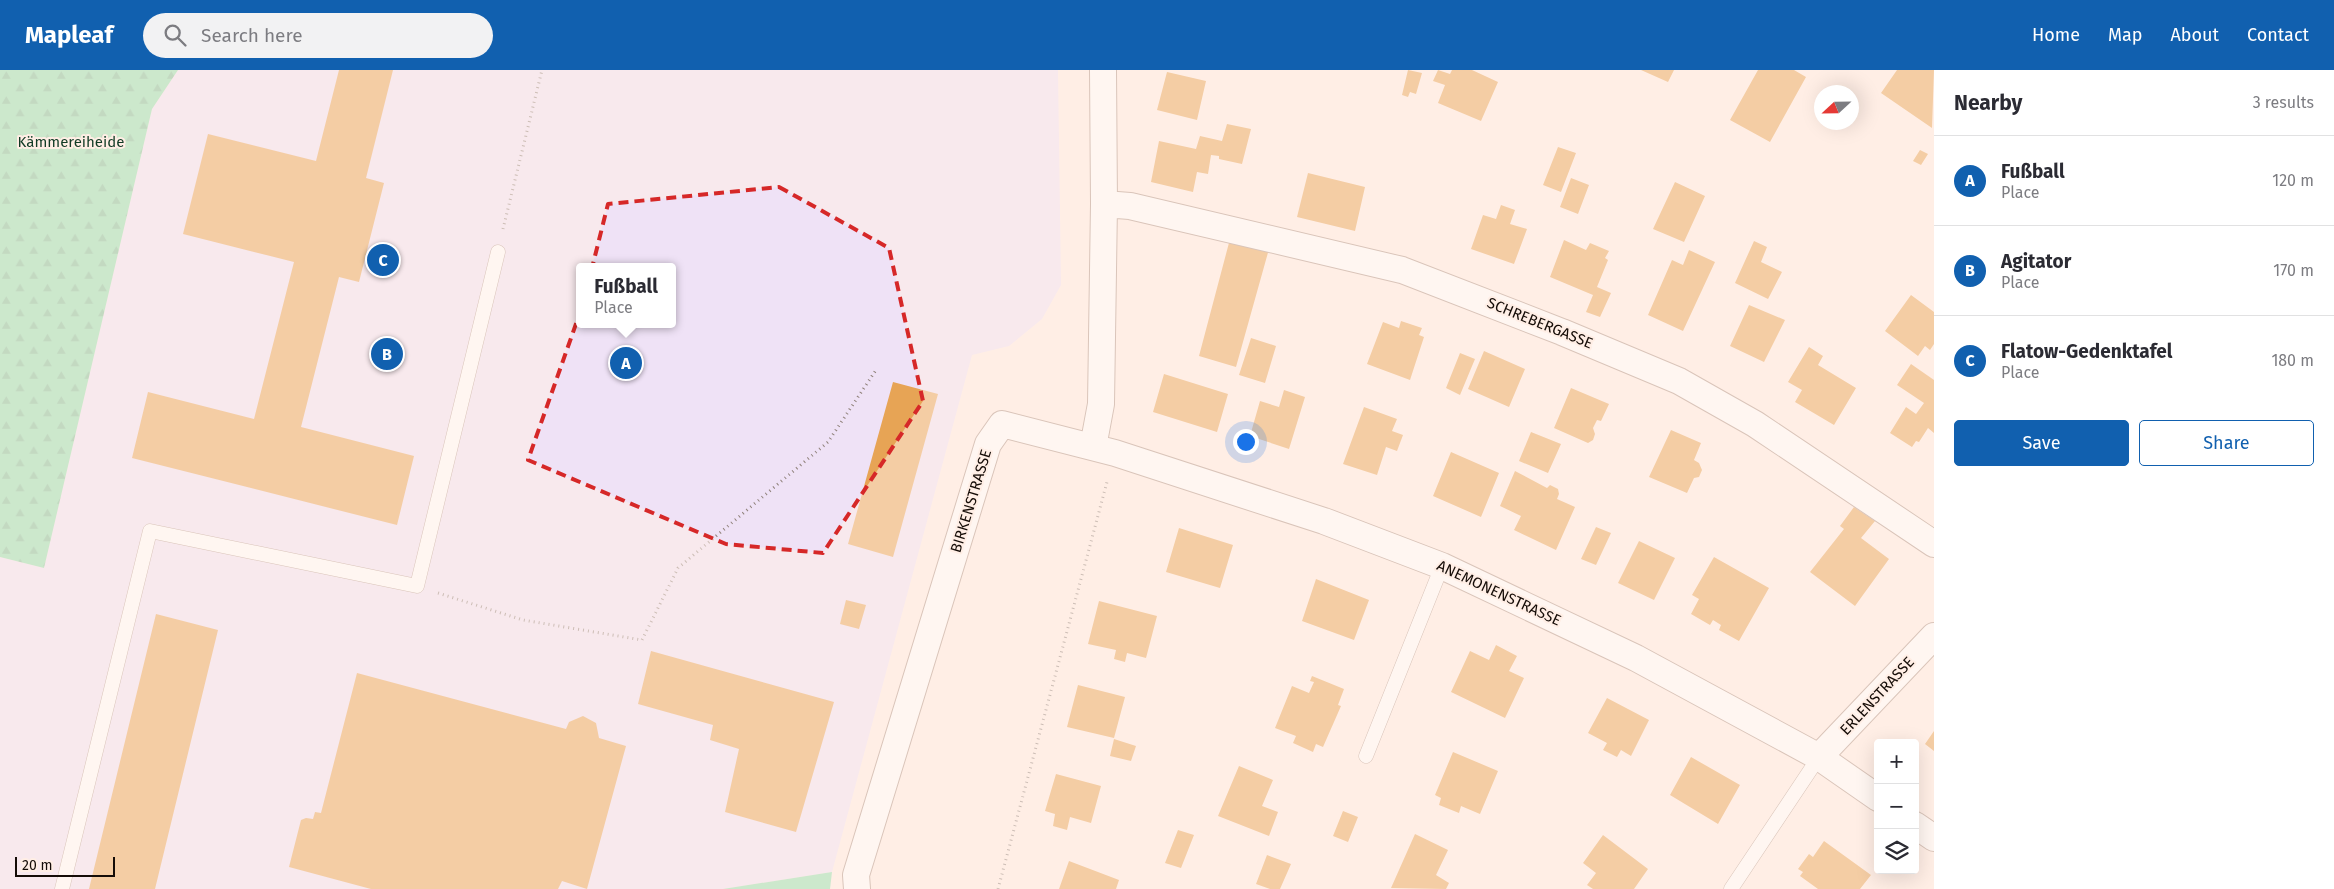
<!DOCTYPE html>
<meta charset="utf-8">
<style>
body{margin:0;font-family:"Fira Sans",sans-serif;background:#f2f2f3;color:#2b2b33}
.controls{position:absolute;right:15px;bottom:15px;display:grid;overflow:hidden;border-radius:5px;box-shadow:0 5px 20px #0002}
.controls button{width:45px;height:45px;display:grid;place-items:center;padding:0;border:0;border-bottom:1px solid #e1e1e2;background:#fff;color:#2b2b33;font:25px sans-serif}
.compass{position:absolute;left:1814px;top:15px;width:45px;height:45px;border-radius:50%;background:#fff;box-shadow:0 5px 20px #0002;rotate:248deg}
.scale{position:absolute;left:15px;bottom:12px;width:100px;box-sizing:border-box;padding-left:5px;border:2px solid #150c07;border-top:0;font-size:14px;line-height:18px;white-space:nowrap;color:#150c07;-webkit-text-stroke:4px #ffeee5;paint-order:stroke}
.you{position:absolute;left:1245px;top:371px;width:18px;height:18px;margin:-12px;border:4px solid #fff;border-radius:50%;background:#1a73e8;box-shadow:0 0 0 8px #1a73e833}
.badge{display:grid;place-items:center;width:32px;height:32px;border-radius:50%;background:#1160af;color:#fff;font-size:16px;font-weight:700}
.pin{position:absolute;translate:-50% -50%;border:2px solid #fff;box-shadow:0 1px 5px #0006}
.popup{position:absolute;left:576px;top:193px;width:100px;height:65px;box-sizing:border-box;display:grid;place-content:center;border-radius:5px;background:#fff;filter:drop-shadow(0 1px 4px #0005);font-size:16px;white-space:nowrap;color:#7c7c81}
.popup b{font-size:19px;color:#2b2b33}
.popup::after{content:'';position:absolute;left:50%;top:100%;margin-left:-10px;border:10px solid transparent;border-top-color:#fff}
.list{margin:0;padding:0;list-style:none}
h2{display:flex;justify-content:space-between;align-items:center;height:65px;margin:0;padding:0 20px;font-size:21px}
h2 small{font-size:16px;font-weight:400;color:#7c7c81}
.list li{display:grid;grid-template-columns:32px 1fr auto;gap:15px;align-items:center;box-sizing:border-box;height:90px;padding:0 20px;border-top:1px solid #e1e1e2}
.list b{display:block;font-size:19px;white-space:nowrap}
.list p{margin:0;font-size:16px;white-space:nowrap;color:#7c7c81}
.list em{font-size:16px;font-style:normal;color:#7c7c81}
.actions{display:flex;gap:10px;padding:15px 20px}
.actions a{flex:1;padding:11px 0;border:1px solid #1160af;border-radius:5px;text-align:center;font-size:18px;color:#1160af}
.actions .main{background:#1160af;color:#fff}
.icon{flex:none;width:28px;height:28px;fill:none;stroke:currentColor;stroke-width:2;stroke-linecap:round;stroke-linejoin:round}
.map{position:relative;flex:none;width:1934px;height:819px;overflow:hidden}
header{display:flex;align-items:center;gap:30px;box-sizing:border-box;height:70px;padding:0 25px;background:#1160af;color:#fff}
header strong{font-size:24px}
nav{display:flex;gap:28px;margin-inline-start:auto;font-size:18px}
.search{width:350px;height:45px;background:#f2f2f3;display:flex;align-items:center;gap:12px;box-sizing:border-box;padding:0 18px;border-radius:28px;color:#7c7c81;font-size:19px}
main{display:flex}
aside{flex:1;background:#fff}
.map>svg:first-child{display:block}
</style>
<header>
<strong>Mapleaf</strong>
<div class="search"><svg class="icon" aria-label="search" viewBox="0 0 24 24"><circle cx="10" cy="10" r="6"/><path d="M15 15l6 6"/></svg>Search here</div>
<nav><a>Home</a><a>Map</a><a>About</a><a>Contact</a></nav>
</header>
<main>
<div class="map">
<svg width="1934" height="819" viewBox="0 0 1934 819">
<defs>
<pattern id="forest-firs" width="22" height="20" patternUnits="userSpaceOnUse" patternTransform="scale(1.25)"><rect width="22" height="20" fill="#8edfae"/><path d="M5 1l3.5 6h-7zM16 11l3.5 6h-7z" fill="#7abe94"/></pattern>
</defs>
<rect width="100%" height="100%" fill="#ffeee5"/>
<path fill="#efe2f6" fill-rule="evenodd" d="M178,0h880l3,215 -19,34 -33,27 -37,9 -140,517 -109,17h-723v-332l44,11 108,-459zM580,197h92v57h-92z"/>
<path fill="url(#forest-firs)" d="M0,0h178l-26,39 -108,459 -44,-11z"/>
<path fill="#8edfae" d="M832,802l-2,17h-107z"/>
<path fill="#e7a455" d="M339,0h54l-27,108 18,5 -25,99 -20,-5 -38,150 113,29 -17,69 -265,-67 16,-66 106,27 40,-157 -111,-28 25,-100 108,27z
M1408,0l14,3 -6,21 -6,-2 -2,5 -6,-2z
M1438,0l12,4 2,-4h20l26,12 -17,39 -43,-18 7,-18 -12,-4z
M1641,0h33l-6,12z
M1758,0h36l12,7 -36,65 -40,-22z
M1897,0h37l-2,58 -51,-35z
M1167,2l39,9 -9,39 -40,-10z
M1227,54l24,5 -9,35 -23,-5v-3l-8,-1 -3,19 -11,-2 -4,20 -42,-10 8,-41 37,8 4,-13 22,5z
M1558,77l18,6 -15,39 -18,-7z
M1920,80l8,4 -7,11 -8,-4z
M1308,103l57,14 -10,44 -58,-14z
M1571,108l18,7 -11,29 -18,-7z
M1675,112l30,14 -21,46 -31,-13z
M1501,135l14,5 -5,14 17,5 -13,35 -43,-15 12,-34 13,4z
M1230,169l39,10 -33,118 -37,-11z
M1564,170l22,10 4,-7 19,8 -4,7 3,2 -11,27 14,6 -11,24 -14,-5 7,-17 -43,-18z
M1754,171l13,6 -6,15 21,10 -14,27 -33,-16z
M1689,180l26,12 -32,69 -35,-16 24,-55 11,5z
M1911,225l23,17v32l-4,6 -5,-4 -7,10 -33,-25z
M1749,235l36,15 -21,42 -34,-16z
M1401,251l21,7 -3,7 5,2 -14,43 -43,-16 16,-42 16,6z
M1251,268l25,8 -11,37 -26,-8z
M1809,277l14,9 -5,9 38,23 -22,37 -39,-23 7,-12 -14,-8z
M1484,281l41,18 -16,38 -41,-18z
M1460,283l15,6 -15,36 -14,-7z
M1911,294l23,16v53l-6,-5 -9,14 -3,-1 -4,6 -22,-14 16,-26 10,7 8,-11 -27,-18z
M1164,304l64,20 -11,38 -64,-20z
M893,312l45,12 -45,163 -45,-13z
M1571,318l38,16 -8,17 -4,-1 -4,8 2,6 -2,6 -5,3 -34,-15z
M1284,320l21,7 -16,52 -39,-13 10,-35 19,6z
M1364,337l33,12 -5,12 11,4 -6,16 -11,-4 -9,28 -34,-11z
M1671,360l30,13 -7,17 5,3 3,7 -3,7 -5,1 -7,15 -38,-16z
M1531,362l30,12 -13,29 -29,-12z
M1451,382l48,21 -18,44 -48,-21z
M1515,401l32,17 3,-3 8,4 1,5 -2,5 18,8 -19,43 -42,-20 7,-14 -21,-10z
M1854,437l21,14 -14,17 28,21 -34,47 -45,-34 34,-43 -4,-3z
M1596,457l15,6 -15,32 -15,-6z
M1179,458l54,17 -13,43 -54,-16z
M1639,471l36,17 -21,42 -36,-17z
M1714,487l55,31 -30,53 -20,-11 2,-5 -8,-5 -3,5 -19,-11 8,-15 -7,-4z
M1316,509l53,21 -15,40 -52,-19z
M846,530l20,5 -7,24 -19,-5z
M1099,531l58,15 -11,42 -19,-5 -2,9 -11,-3 2,-9 -28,-6z
M156,544l62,16 -63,259h-66z
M1496,575l21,11 -8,15 15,7 -19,40 -54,-26 19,-41 19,9z
M651,581l183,51 -38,130 -71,-20 14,-63 -29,-9 3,-15 -75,-21z
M357,603l209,56 3,-7 14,-6 13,7 3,15 27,8 -39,143 -25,-8 -4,8h-187l-82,-22 12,-47 5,-2 7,1 2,-7 6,1z
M1312,606l32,13 -6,16 3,1 -18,41 -7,-3 -3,8 -20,-9 3,-7 -21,-8 17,-42 17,7 5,-11 -4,-1z
M1078,615l47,12 -11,41 -47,-11z
M1607,628l42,22 -18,36 -10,-6 -4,7 -14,-7 4,-7 -19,-10z
M1934,661v20l-9,-7z
M1114,669l22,7 -5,15 -21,-5z
M1453,682l45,19 -18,43 -19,-8 -2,7 -20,-8 2,-7 -6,-3z
M1691,687l49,28 -22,39 -48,-29z
M1239,696l34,14 -11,26 16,6 -9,24 -51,-20z
M1056,704l45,12 -10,37 -21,-6 -3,13 -14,-4 2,-12 -10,-3z
M1343,741l15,6 -10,25 -15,-6z
M1178,760l16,5 -13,33 -16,-5z
M1415,764l33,16 -12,25 13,8 -3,6 -55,-1z
M1603,765l45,34 -14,20h-41l-6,-4 9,-12 -13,-10z
M1824,771l47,34 -11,14h-42l-18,-13 3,-4 -5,-3 11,-15 4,3z
M1267,785l24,9 -11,25h-10l-14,-5z
M1069,791l50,19 -3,9h-57z"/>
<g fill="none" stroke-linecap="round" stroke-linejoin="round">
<defs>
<path id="service" d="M1366,686l76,-190
M62,819l88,-358 267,55 81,-334
M1731,819l88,-132"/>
<path id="minor" d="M1104,134l26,2 272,64 160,62 117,49 76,43 179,120
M1093,377l8,-43 3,-200 -1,-134
M1819,687l115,-121
M1915,755l19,13
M857,819l-1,-14 132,-431 14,-20 113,29 209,68 118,45 194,92 183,99 59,41"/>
</defs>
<use href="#service" stroke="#ad9285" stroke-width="15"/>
<use href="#minor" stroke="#ad9285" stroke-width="28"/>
<path stroke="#90827b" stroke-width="3" stroke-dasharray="1 4" stroke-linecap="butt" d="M503,159l39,-159
M438,523l85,27 119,20 36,-72 150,-126 48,-72
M998,819l109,-407"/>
<use href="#service" stroke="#fff" stroke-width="14"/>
<use href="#minor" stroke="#fff" stroke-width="26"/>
</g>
<path d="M0 0H1934V819H0ZM779,117l110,61 34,153 -100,152 -97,-9 -198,-84 55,-156 25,-100z" fill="#ffeee5" fill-opacity=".55" fill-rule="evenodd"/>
<path fill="none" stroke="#d62828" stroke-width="4" stroke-dasharray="10 6" stroke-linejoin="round" d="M779,117l110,61 34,153 -100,152 -97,-9 -198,-84 55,-156 25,-100z"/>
<g text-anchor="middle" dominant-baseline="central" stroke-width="4" stroke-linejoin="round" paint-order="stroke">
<g font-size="15" fill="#113b25" stroke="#ffeee5">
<text x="71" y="72">Kämmereiheide</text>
</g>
<g font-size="15" fill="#150c07" stroke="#ffeee5">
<text transform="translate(1540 253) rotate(22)">SCHREBERGASSE</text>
<text transform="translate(971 431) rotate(-73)">BIRKENSTRASSE</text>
<text transform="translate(1499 523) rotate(25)">ANEMONENSTRASSE</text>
<text transform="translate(1877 626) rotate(-47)">ERLENSTRASSE</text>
</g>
</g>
</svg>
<div class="controls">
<button>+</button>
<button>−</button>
<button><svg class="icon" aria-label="layers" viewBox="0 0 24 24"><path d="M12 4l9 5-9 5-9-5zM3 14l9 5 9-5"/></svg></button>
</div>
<svg class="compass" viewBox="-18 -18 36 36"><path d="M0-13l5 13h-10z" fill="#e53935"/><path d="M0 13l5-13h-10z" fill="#7c7c81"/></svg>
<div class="scale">20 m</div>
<div class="you"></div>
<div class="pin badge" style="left:626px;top:293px">A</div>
<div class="popup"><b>Fußball</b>Place</div>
<div class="pin badge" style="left:387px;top:284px">B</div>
<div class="pin badge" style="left:383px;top:190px">C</div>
</div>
<aside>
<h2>Nearby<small>3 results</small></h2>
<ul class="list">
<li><span class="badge">A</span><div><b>Fußball</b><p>Place</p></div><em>120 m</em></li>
<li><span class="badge">B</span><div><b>Agitator</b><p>Place</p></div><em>170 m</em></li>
<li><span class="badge">C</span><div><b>Flatow-Gedenktafel</b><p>Place</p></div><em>180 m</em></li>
</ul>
<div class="actions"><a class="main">Save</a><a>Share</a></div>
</aside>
</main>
